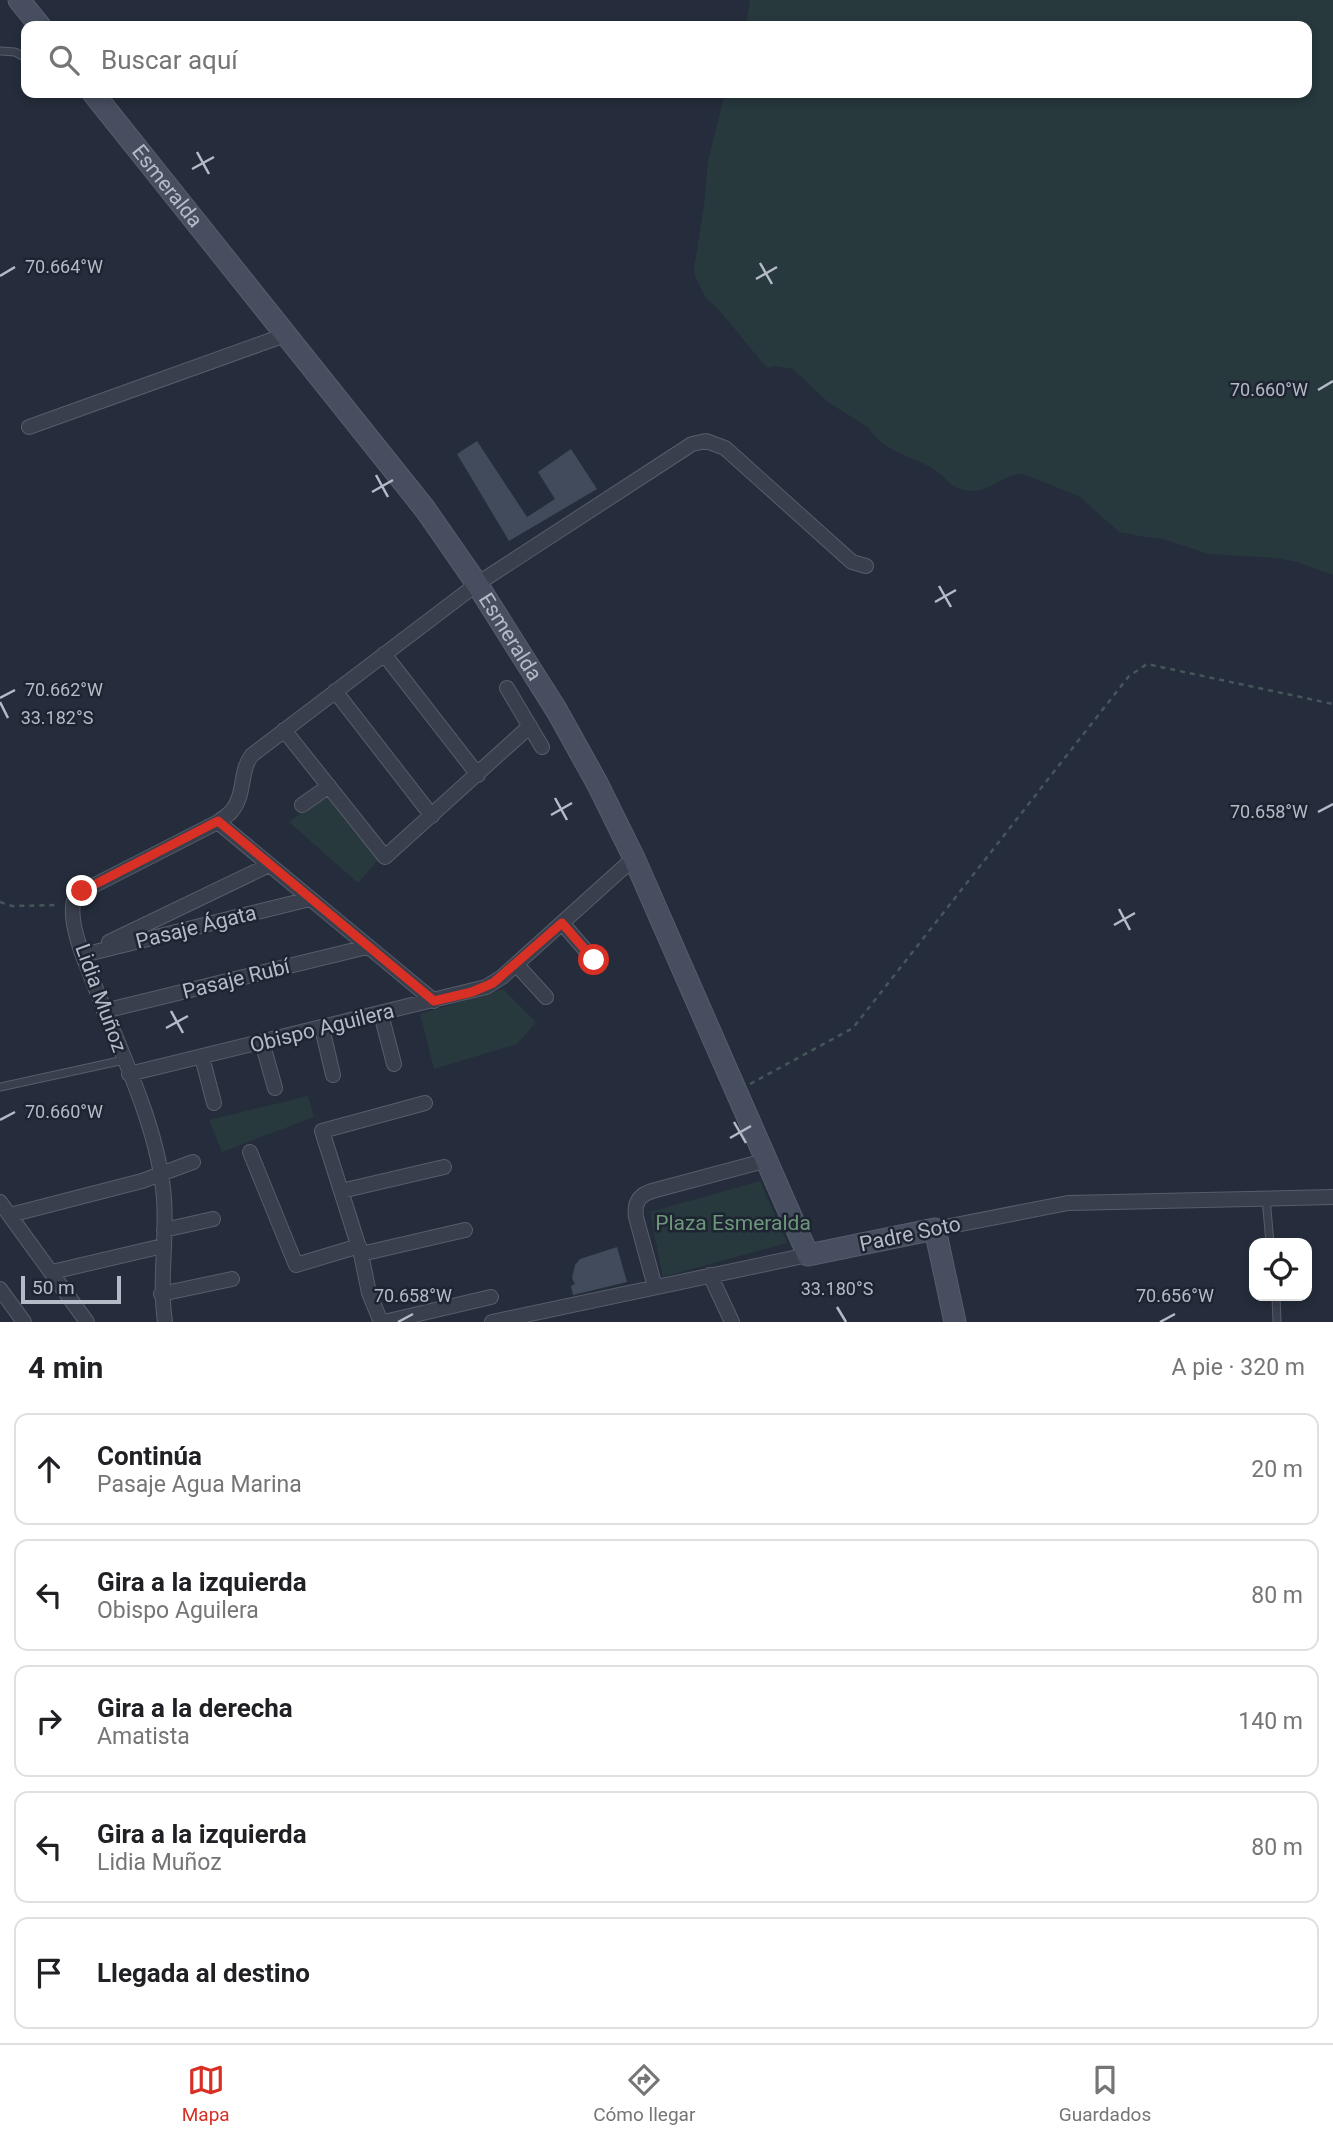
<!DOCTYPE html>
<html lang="es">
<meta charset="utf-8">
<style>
body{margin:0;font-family:Roboto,sans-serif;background:#f6f6f6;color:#202124}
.controls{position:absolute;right:21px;bottom:21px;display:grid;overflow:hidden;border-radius:14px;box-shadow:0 4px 10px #0003}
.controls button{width:63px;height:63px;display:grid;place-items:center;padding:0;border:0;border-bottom:2px solid #e0e0e0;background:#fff;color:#202124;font:35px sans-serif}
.scale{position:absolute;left:21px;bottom:18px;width:100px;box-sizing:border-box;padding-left:7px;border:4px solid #b5bac7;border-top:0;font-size:19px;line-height:24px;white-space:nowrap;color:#b5bac7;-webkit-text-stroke:5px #1e2431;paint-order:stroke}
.stop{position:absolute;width:21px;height:21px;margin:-16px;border:5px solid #d93025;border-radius:50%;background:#fff}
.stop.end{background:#d93025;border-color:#fff;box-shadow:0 2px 7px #0008}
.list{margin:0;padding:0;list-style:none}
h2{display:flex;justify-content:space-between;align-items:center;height:91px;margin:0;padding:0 28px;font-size:30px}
h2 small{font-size:23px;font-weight:400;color:#757577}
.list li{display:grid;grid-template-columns:46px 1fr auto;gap:21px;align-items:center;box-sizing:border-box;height:112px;margin:0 14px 14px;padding:0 14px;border:2px solid #e0e0e0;border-radius:14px}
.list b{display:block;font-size:26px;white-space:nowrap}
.list p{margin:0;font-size:23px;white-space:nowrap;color:#757577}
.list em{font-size:23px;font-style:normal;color:#757577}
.icon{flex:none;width:38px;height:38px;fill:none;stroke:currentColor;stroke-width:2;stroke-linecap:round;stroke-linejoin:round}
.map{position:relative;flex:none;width:1333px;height:1322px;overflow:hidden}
.search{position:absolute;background:#fff;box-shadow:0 4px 10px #0003;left:21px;right:21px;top:21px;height:77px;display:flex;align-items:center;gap:18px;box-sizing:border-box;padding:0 24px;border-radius:14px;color:#757577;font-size:26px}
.sheet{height:721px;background:#fff}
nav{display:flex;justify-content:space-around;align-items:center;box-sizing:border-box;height:98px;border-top:2px solid #e0e0e0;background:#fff;font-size:19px;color:#757577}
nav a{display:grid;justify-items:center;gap:4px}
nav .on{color:#d93025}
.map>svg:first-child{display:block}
</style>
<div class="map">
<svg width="1333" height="1322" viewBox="0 0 1333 1322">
<rect width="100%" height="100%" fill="#252d3c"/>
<path fill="#27393d" d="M750,0h583v575l-36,-13 -20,-4 -68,-4 -46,-15 -18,-2 -26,-5 -40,-36 -56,-22c-18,-1 -32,17 -51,17 -20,1 -26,-15 -40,-23 -22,-13 -50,-16 -63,-40l-41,-26 -35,-33 -19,-3 -7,2 -48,-58 -14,-13 -10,-21 -1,-7 10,-63 4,-45 17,-68h582v-67h-561z
M329,792l51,66 -22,25 -69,-61z
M503,989l33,33 -19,22 -83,25 -14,-55z
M308,1096l6,21 -92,35 -13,-32z
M760,1181l27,62 -124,34 -13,-65z"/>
<path fill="#414b5b" d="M477,441l50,76 28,-18 -17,-27 33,-23 26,40 -88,52 -52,-87z
M617,1247l10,35 -54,13 -2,-9 4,-2 -3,-6 3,-13 5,-6z"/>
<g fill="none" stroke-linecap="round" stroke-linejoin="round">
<defs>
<path id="lane" d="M0,51l15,1 11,6
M0,1087l124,-27
M1266,1198l4,45
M1276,1296l1,26"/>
<path id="street" d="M29,427l256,-92
M384,654l94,121
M507,688l35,59
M335,691l97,125
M284,730l101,127 145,-131
M302,805l27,-19
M218,822l216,179
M562,923l32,37
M109,942l160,-77
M83,955l227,-56
M516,964l30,33
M104,1011l263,-64
M381,1014l13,50
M322,1028l11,47
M262,1042l13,46
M202,1057l12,46
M129,1074l357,-87 16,-10 132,-119
M250,1152l46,113 63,-19
M341,1191l103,-24
M0,1202l87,120
M10,1215l132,-34 51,-19
M935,1229l133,-26 265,-6
M164,1230l49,-11
M361,1254l104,-24
M52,1272l111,-26
M710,1275l22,47
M655,1287l-19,-70c-2,-14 3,-22 16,-26l116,-31
M0,1289l24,33
M161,1294l71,-15
M165,1322c-6,-41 2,-82 -1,-123 -5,-75 -49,-158 -75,-228 -8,-19 -24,-60 -12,-77l141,-72c4,-3 10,-7 13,-10 15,-17 8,-41 21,-57l225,-171 215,-140 14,-3 19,7 127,114 14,4
M381,1322l-12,-29 -8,-39 -39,-123 103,-28
M384,1322l107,-25
M492,1322l316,-67"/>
<g id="secondary">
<path d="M19,0l21,26"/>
<path id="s1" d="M93,93l332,416 52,75 80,127 40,72 37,75 174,397 127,-26 20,93"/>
</g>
</defs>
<use href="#lane" stroke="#575d6a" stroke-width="9"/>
<use href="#street" stroke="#575d6a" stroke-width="16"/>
<use href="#secondary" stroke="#575d6a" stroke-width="23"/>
<path stroke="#45565a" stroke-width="2.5" stroke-dasharray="5 5" stroke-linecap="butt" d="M0,902l12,4 47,-1
M750,1084l103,-56 276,-352 18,-12 186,40"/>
<use href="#lane" stroke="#393f4c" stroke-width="7"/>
<use href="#street" stroke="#393f4c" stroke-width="14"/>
<use href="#secondary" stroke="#474e5f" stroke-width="21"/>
</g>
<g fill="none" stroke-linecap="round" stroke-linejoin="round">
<path stroke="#d93025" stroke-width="9" d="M82,891l136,-70 216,180 38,-9 21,-9 69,-60 32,37"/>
</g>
<path fill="none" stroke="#b5bac7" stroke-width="2.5" d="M197,152l12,22M192,169l22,-12M760,263l12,21M0,276l15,-9M756,279l21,-12M1318,390l15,-9M376,475l12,22M372,492l21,-12M939,586l12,21M935,602l21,-12M0,698l15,-8M0,702l8,16M555,798l12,22M1318,812l15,-8M551,815l21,-12M1119,909l11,21M1114,925l21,-12M171,1011l12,22M166,1028l22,-12M0,1120l15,-8M734,1122l12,21M730,1138l21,-12M837,1307l9,15M398,1322l15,-8M1160,1322l15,-8"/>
<g text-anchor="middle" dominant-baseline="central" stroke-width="5" stroke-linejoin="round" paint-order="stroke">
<g font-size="21" fill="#b5bac7" stroke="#1e2431">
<text stroke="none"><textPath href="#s1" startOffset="119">Esmeralda</textPath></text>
<text stroke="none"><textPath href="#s1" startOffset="686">Esmeralda</textPath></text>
<text transform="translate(196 927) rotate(-14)">Pasaje Ágata</text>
<text transform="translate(236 979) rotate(-14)">Pasaje Rubí</text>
<text transform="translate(101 998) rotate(70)">Lidia Muñoz</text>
<text transform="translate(322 1028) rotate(-14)">Obispo Aguilera</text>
<text transform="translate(910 1234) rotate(-12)">Padre Soto</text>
</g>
<g font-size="21" fill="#6d977a" stroke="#1e2431">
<text x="733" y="1223">Plaza Esmeralda</text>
</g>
</g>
<g font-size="18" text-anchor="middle" fill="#b5bac7" stroke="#1e2431" stroke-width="5" stroke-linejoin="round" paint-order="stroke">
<text x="64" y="273">70.664°W</text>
<text x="1269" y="396">70.660°W</text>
<text x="64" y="696">70.662°W</text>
<text x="57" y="724">33.182°S</text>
<text x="1269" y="818">70.658°W</text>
<text x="64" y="1118">70.660°W</text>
<text x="837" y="1295">33.180°S</text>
<text x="413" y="1302">70.658°W</text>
<text x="1175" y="1302">70.656°W</text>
</g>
</svg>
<div class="controls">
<button><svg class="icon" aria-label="locate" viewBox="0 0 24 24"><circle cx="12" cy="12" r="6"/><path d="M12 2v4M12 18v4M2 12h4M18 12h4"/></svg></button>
</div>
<div class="scale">50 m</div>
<div class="stop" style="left:594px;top:960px"></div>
<div class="stop end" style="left:82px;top:891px"></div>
<div class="search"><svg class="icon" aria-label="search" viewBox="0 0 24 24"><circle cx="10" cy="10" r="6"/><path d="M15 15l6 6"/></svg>Buscar aquí</div>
</div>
<section class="sheet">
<h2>4 min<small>A pie · 320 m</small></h2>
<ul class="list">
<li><svg class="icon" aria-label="ahead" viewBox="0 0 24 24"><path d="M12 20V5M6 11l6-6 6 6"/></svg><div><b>Continúa</b><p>Pasaje Agua Marina</p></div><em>20 m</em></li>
<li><svg class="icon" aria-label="left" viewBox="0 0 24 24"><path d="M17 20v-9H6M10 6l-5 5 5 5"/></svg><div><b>Gira a la izquierda</b><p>Obispo Aguilera</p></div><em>80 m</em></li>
<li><svg class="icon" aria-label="right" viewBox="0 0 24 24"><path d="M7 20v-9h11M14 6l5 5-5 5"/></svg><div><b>Gira a la derecha</b><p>Amatista</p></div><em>140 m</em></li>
<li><svg class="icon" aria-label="left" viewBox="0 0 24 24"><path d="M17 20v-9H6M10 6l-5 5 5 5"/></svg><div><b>Gira a la izquierda</b><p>Lidia Muñoz</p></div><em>80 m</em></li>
<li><svg class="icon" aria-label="arrive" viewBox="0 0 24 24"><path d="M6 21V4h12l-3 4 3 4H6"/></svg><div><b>Llegada al destino</b></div></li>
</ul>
</section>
<nav>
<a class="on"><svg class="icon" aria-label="map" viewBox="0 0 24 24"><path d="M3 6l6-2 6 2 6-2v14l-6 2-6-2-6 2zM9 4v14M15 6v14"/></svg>Mapa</a>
<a><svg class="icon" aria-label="directions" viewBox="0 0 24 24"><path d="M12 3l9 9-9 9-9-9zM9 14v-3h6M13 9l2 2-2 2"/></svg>Cómo llegar</a>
<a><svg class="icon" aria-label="saved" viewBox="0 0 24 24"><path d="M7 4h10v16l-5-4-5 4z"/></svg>Guardados</a>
</nav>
